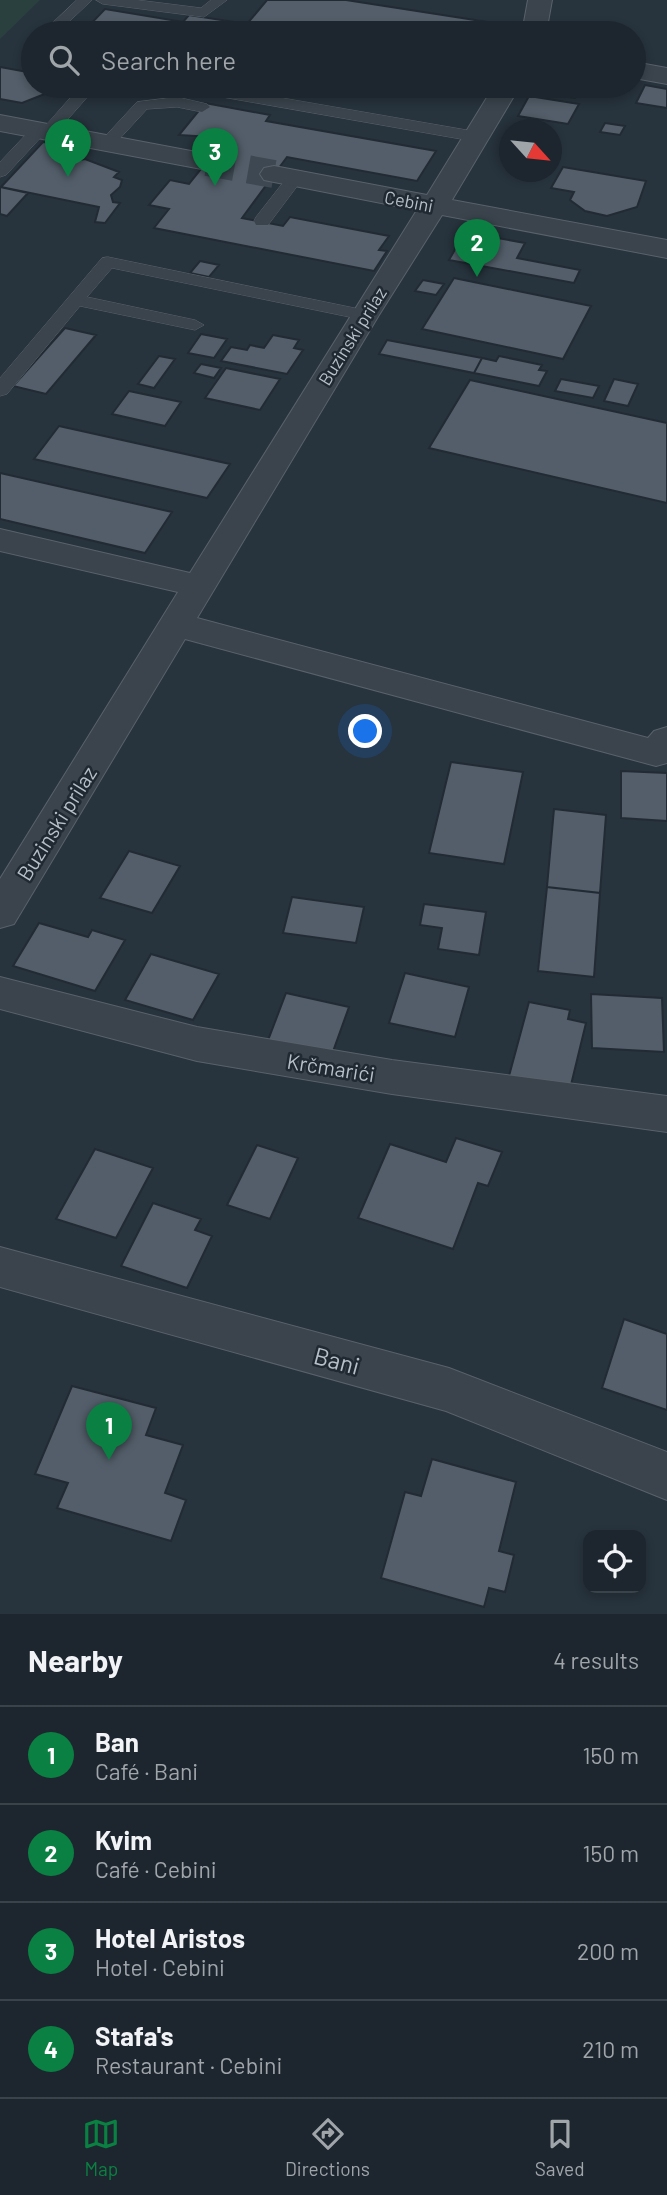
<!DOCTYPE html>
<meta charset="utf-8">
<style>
body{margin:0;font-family:Barlow,sans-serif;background:#2a323a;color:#f1f3f6}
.controls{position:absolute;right:21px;bottom:21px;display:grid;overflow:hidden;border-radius:14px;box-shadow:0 4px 10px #0003}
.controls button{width:63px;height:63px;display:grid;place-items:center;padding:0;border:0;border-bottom:2px solid #3b434a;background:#1d262e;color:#f1f3f6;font:35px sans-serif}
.compass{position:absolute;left:499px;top:119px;width:63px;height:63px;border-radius:50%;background:#1d262e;box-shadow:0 4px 10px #0003;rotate:117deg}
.you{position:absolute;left:366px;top:732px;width:24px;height:24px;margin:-18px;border:5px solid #fff;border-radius:50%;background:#1a73e8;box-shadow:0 0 0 10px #1a73e833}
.badge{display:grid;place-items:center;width:46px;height:46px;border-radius:50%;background:#0b8043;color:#fff;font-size:23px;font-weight:700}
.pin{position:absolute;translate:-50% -58px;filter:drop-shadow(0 2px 4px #0008)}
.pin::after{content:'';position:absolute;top:37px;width:24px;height:21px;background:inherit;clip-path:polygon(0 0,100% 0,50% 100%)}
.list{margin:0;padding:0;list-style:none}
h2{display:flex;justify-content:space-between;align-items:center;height:91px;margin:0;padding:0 28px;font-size:30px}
h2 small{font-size:23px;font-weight:400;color:#a0a5aa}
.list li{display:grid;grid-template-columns:46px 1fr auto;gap:21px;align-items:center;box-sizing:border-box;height:98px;padding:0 28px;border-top:2px solid #3b434a}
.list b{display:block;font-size:26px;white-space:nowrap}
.list p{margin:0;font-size:23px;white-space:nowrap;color:#a0a5aa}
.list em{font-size:23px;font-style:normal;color:#a0a5aa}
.icon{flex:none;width:38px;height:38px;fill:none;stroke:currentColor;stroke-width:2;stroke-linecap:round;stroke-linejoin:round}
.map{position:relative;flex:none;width:667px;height:1614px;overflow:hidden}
.search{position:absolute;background:#1d262e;box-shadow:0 4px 10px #0003;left:21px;right:21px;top:21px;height:77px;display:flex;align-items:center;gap:18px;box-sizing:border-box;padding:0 24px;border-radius:38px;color:#a0a5aa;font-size:26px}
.sheet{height:483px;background:#1d262e}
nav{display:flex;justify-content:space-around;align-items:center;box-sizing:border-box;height:98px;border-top:2px solid #3b434a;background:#1d262e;font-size:19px;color:#a0a5aa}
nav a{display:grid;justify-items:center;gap:4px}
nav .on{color:#0b8043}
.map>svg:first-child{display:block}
</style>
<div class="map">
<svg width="667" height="1614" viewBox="0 0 667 1614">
<rect width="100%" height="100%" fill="#27333d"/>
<path fill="#2a403f" d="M0,0h40l-40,39z"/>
<path fill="#535e6a" stroke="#222b34" stroke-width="2" d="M267,0h79l161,25 -6,8h-419l23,-24 78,13 6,-7 58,9z
M0,67l33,6v13h32l-43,17 -22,-4z
M645,85l22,4v19l-31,-5z
M264,86h44l-4,6z
M545,86h37l-7,12 -34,-5z
M529,96l50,8 -11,20 -50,-8z
M205,103l65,12 -4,6 170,30 -19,30 -130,-24 -45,61 41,8 7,-9 99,19 -10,14 8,1 -13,20 -220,-43 15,-19 -20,-4 21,-25 19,4 37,-46 -47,-3z
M605,123l20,3 -5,9 -20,-3z
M43,142l22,1 11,4 5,5 -1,8 5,-1 34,13 -5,5 8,3 -2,7 -9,8 2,7 7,1 -15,20 -10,-1 4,-15 -98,-20z
M563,167l83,14 -9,26 -30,9 -22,-5 -15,-11 4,-8 -23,-4z
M0,187l28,6 -21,23 -7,-2z
M465,232l60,11 -8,15 63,12 -6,13 -125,-23z
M200,261l19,4 -10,12 -19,-4z
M454,278l137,28 -28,53 -141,-30z
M423,280l21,4 -8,11 -21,-4z
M65,328l31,7 -50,59 -33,-8z
M201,334l26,5 -13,19 -26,-5z
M273,335l26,5 -5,8 9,2 -16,24 -66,-13 10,-14 16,3 3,-5 14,3z
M387,340l95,18 -8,15 -95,-19z
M159,356l16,3 -21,29 -16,-4z
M499,356l43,9 -3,5 8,1 -8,15 -65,-13 8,-15 14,3z
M201,364l20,4 -7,10 -20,-5z
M226,368l54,11 -20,31 -55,-12z
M561,379l38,7 -6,12 -38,-7z
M614,379l24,5 -10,22 -24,-5z
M470,380l197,43v80l-238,-55z
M129,391l52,11 -16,24 -53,-12z
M59,426l171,38 -23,34 -173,-39z
M0,473l172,39 -27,41 -145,-34z
M451,762l72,10 -19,92 -75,-11z
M621,771l46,2v48l-46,-3z
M554,809l52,6 -6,78 -53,-6z
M129,851l51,15 -28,47 -52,-15z
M547,887l53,6 -6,84 -56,-6z
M292,897l72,10 -8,36 -73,-10z
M424,904l62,8 -7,43 -41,-6 4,-21 -22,-3z
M39,923l49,14 4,-7 33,10 -30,51 -82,-25z
M151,954l68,20 -26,46 -68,-20z
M405,973l64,14 -14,50 -66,-14z
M286,993l63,14 -18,50 -64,-14z
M591,994l71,4 2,54 -72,-4z
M529,1002l41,8 -2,9 18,4 -16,66 -61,-13z
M456,1138l46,14 -14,34 -10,-3 -25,66 -95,-31 32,-74 56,18z
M257,1145l41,13 -28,61 -43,-14z
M95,1149l58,19 -37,70 -60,-19z
M153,1203l48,16 -6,11 17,6 -25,52 -66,-22z
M624,1319l43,15v76l-65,-22z
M72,1386l84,22 -10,27 37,10 -18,48 21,7 -15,41 -114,-33 11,-25 -33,-9z
M432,1459l84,23 -17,69 15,4 -9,37 -16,-4 -5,19 -103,-29 24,-86 16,4z"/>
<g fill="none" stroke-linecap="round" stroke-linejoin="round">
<path stroke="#3d4852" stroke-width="28" stroke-dasharray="28 14" stroke-linecap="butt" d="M207,162l67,12"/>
<defs>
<path id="lane" d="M77,0h15l-35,33h-15z
M96,0h41l64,8 10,-8h16l-23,17 -101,-13z
M81,86h16l-43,49h-11l-37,40 -6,2v-15l33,-35h11z
M180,86h33l265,46 8,5 -8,5 -290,-51z
M177,97l30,7 3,3 -8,5 -25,-5 -30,2 -34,37 -6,2 -8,-5 38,-41z
M295,173l6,2 2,3 -2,3 -33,44h-12l-2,-4 2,-4 33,-42z
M108,257l256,53 9,5 -9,5 -252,-52 -25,29 108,23 9,5 -9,5 -115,-24 -73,88 -7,2v-18l102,-120z"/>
<path id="street" d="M528,0h24l-6,33h-24z
M634,62l33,6v16l-33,-6z
M494,86h26l-68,114 215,40v18l-225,-43 -63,100 -182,303 451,120 6,-7 13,-4v36l-11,3 -471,-127 -171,285 -14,4v-49l178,-287 -178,-41v-22l190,44 227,-363 -143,-28 -10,-2 -4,-6 4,-6 10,-2 153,29z
M0,115l207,39 10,2 4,6 -4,6 -10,2 -207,-39z
M0,977l197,50 195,33 275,36v36l-275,-38 -195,-33 -197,-52z
M0,1247l449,121 218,84v48l-221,-89 -446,-124z"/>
</defs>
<use href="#lane" stroke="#59626b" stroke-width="1"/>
<use href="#street" stroke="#59626b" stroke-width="2"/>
<use href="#lane" fill="#3b444d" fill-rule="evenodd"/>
<use href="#street" fill="#3b444d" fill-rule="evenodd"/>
</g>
<g text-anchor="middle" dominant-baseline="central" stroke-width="5" stroke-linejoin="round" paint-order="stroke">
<g font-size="18" fill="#b7bfc8" stroke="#202932">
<text transform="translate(409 201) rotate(11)">Cebini</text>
<text transform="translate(352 336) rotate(-58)">Buzinski prilaz</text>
</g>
<g font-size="21" fill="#b7bfc8" stroke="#202932">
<text transform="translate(56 823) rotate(-58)">Buzinski prilaz</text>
<text transform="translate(331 1067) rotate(9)">Krčmarići</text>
</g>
<g font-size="24" fill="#b7bfc8" stroke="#202932">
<text transform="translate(337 1360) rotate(15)">Bani</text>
</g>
</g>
</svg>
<div class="controls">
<button><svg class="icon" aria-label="locate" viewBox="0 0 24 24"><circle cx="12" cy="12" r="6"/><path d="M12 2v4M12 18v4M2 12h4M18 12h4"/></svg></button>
</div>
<svg class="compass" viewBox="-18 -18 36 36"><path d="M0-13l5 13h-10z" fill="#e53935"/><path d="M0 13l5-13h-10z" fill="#a0a5aa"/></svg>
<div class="you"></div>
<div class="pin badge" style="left:109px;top:1460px">1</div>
<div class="pin badge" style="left:477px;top:277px">2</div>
<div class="pin badge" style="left:215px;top:186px">3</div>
<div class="pin badge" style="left:68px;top:177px">4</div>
<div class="search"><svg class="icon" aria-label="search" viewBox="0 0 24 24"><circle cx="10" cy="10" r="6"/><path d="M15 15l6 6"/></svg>Search here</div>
</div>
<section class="sheet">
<h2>Nearby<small>4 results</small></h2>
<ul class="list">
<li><span class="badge">1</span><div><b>Ban</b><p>Café · Bani</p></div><em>150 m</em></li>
<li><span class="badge">2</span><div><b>Kvim</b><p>Café · Cebini</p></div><em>150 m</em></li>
<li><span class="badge">3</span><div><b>Hotel Aristos</b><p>Hotel · Cebini</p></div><em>200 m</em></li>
<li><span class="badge">4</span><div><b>Stafa's</b><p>Restaurant · Cebini</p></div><em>210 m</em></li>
</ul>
</section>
<nav>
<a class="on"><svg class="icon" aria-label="map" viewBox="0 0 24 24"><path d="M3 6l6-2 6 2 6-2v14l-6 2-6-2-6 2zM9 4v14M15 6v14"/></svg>Map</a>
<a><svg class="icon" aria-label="directions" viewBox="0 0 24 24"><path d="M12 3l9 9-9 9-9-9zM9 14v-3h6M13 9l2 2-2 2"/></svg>Directions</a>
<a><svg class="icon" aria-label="saved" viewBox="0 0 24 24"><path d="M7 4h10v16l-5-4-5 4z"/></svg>Saved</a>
</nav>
